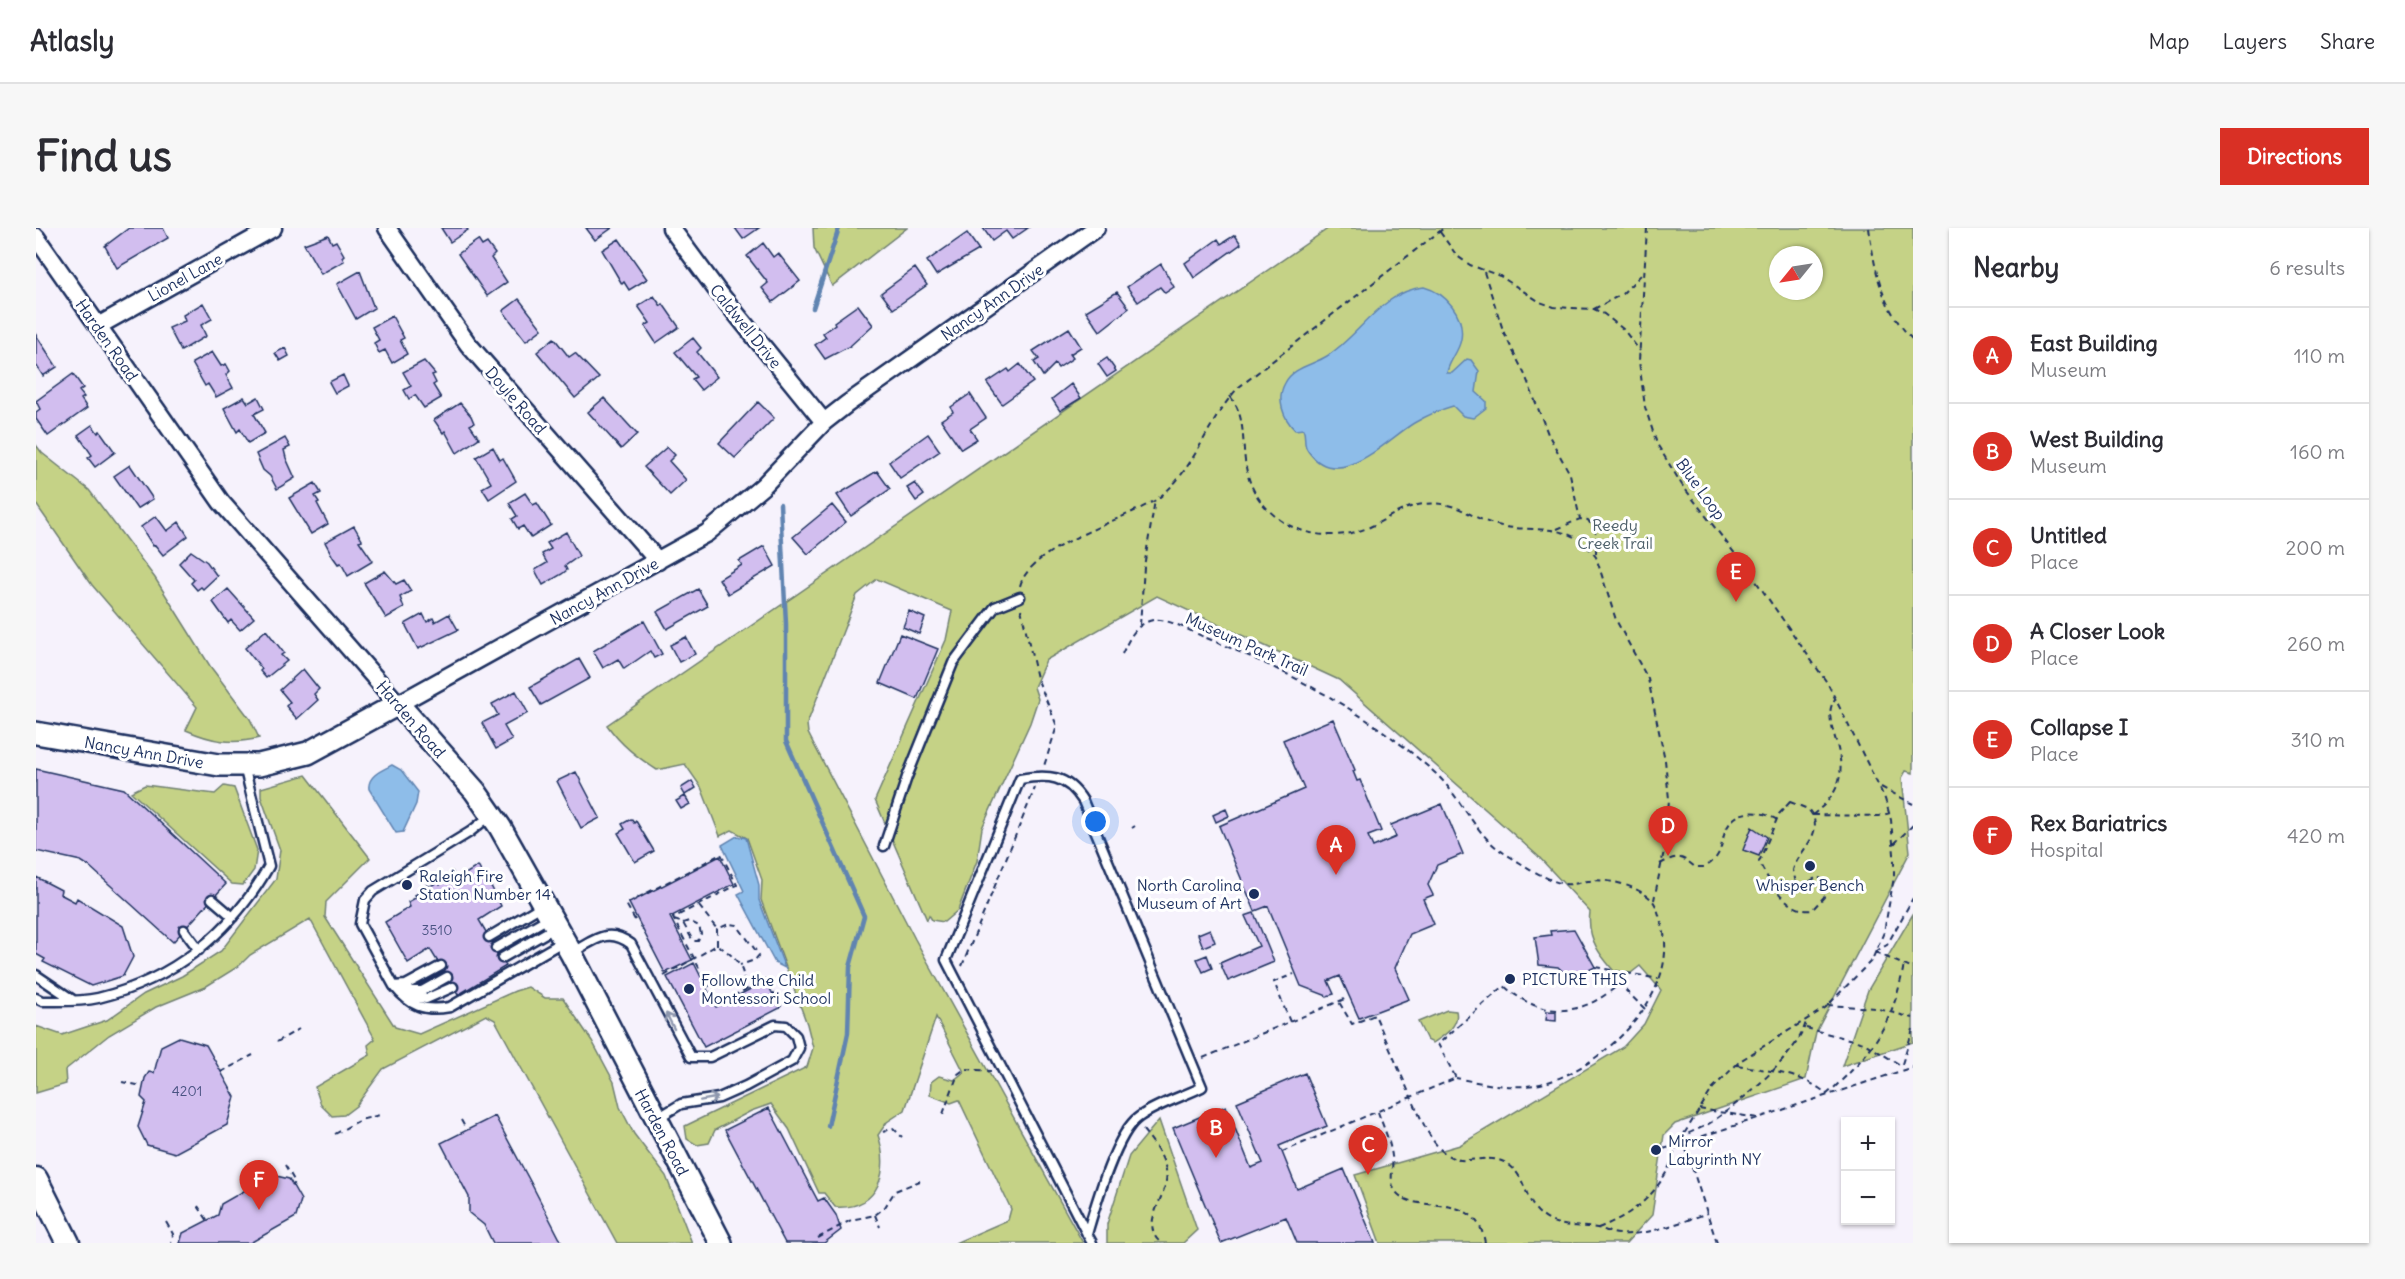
<!DOCTYPE html>
<meta charset="utf-8">
<style>
body{margin:0;font-family:Delius,sans-serif;background:#f7f7f7;color:#2b2b33}
.controls{position:absolute;right:18px;bottom:18px;display:grid;overflow:hidden;border-radius:0px;box-shadow:0 2px 4px #0004}
.controls button{width:54px;height:54px;display:grid;place-items:center;padding:0;border:0;border-bottom:2px solid #e1e1e2;background:#fff;color:#2b2b33;font:30px sans-serif}
.compass{position:absolute;left:1733px;top:18px;width:54px;height:54px;border-radius:50%;background:#fff;box-shadow:0 2px 4px #0004;rotate:240deg}
.you{position:absolute;left:1060px;top:594px;width:21px;height:21px;margin:-15px;border:4px solid #fff;border-radius:50%;background:#1a73e8;box-shadow:0 0 0 9px #1a73e833}
.badge{display:grid;place-items:center;width:39px;height:39px;border-radius:50%;background:#d93025;color:#fff;font-size:20px;font-weight:700}
.pin{position:absolute;translate:-50% -50px;filter:drop-shadow(0 2px 3px #0008)}
.pin::after{content:'';position:absolute;top:32px;width:21px;height:18px;background:inherit;clip-path:polygon(0 0,100% 0,50% 100%)}
.list{margin:0;padding:0;list-style:none}
h2{display:flex;justify-content:space-between;align-items:center;height:78px;margin:0;padding:0 24px;font-size:26px}
h2 small{font-size:20px;font-weight:400;color:#7c7c81}
.list li{display:grid;grid-template-columns:39px 1fr auto;gap:18px;align-items:center;box-sizing:border-box;height:96px;padding:0 24px;border-top:2px solid #e1e1e2}
.list b{display:block;font-size:22px;white-space:nowrap}
.list p{margin:0;font-size:20px;white-space:nowrap;color:#7c7c81}
.list em{font-size:20px;font-style:normal;color:#7c7c81}
.map{position:relative;flex:none;width:1877px;height:1015px;overflow:hidden;border-radius:0px}
header{display:flex;align-items:center;gap:36px;box-sizing:border-box;height:84px;padding:0 30px;background:#fff;border-bottom:2px solid #e1e1e2}
header strong{font-size:28px}
nav{display:flex;gap:33px;margin-inline-start:auto;font-size:21px}
.intro{display:flex;align-items:center;justify-content:space-between;box-sizing:border-box;height:144px;padding:0 36px}
h1{margin:0;font-size:42px}
.button{padding:15px 27px;border-radius:0px;background:#d93025;color:#fff;font-size:21px;font-weight:700}
main{display:flex;gap:36px;padding:0 36px}
aside{flex:1;background:#fff;border-radius:0px;box-shadow:0 2px 4px #0004}
.map>svg:first-child{display:block}
</style>
<header>
<strong>Atlasly</strong>
<nav><a>Map</a><a>Layers</a><a>Share</a></nav>
</header>
<div class="intro"><h1>Find us</h1><a class="button">Directions</a></div>
<main>
<div class="map">
<svg width="1877" height="1015" viewBox="0 0 1877 1015">
<rect width="100%" height="100%" fill="#f6f2fc"/>
<filter id="ink" filterUnits="userSpaceOnUse"><feTurbulence type="fractalNoise" baseFrequency=".0167" numOctaves="2"/><feDisplacementMap in="SourceGraphic" scale="12" xChannelSelector="R" yChannelSelector="G"/><feConvolveMatrix kernelMatrix="1 2 1 2 8 2 1 2 1" color-interpolation-filters="sRGB"/></filter>
<g filter="url(#ink)">
<path fill="#c5d286" stroke="#708072" stroke-width="1.5" fill-rule="evenodd" d="M777,0h94l-75,58 -18,-38z
M1293,0h584v545l-7,-2 -4,7 8,74 -94,180 -10,47 -131,45 -11,11 -12,80 -26,28h-246l-25,-68 105,-30 163,-98 21,-23 17,-34 -21,-24 -18,14c-19,-21 -36,-39 -32,-68l-52,-56 -199,-176 -182,-84 -111,64 -12,27 4,12 -8,24 -48,105 -5,33 -19,49 -14,12 -12,-2 -3,-5 -2,5 -52,-120 71,-160 6,-29 -75,-32 -20,16 -50,129 1,9 107,206 168,304h-128l53,-23 3,-11 -52,-109 -8,3 -21,-8 1,-13 8,-6 15,4 10,-8 -28,-55 -31,93 -18,12 -9,13c12,35 2,75 -43,72l-11,-14h-5l-30,-64 -18,-25 -20,7 -36,19 -6,13 -12,2 -10,-6 -2,-13 122,-59 6,-19 -6,-24 -46,-124 1,-20 -15,-42 -15,-8 -12,6 -19,-49 -16,-23 -28,6c-20,-13 -36,-25 -50,-45zM1742,27h36v36h-36z
M0,217l6,8 47,37 66,88 55,88 40,53 9,19c-27,7 -48,3 -73,-8l11,-23 -105,-122 -56,-81z
M270,547l64,83 -44,44 -1,15 70,110 24,7 96,-43 13,-4 17,11h18l29,43 22,41 6,25 14,27 32,42 26,67h-75l-122,-223 -9,-5 -103,54 -27,37 -12,9 -12,1 -11,-11 -6,-18 55,-32 -2,-10 7,-6 -65,-120 -60,36 -11,11 -34,21 -49,20 -47,28 -44,35 1,14 -30,9v-67l26,9 45,-15 37,-26 38,-18 39,-25 55,-72 4,-29 -19,-53v-9z
M109,557l70,9 9,-8 10,2 23,62 -3,20 -11,15 -11,-1 -101,-92z
M1877,686v128l-71,24 26,-76z
M1411,782l9,1c4,15 -13,25 -23,32l-6,-3 -9,-18z
M1123,892l38,110 -14,13h-76v-19l22,-68z"/>
<path fill="#8ebde9" stroke="#6084b1" stroke-width="1.5" d="M1388,59c22,6 41,28 37,52 -2,13 -13,23 -14,34h5l15,-14 4,1 8,11 -3,21 10,9v7l-13,10 -10,-2 -10,-10c-14,4 -27,10 -39,17 -28,17 -76,71 -106,28 -6,-8 -1,-14 -5,-22l-8,1c-12,-12 -19,-31 -10,-47 8,-16 28,-18 42,-27 33,-21 55,-65 97,-69z
M356,537l9,5 17,22 -2,12 -13,28 -7,1 -27,-44c-2,-13 13,-19 23,-24z
M701,608l9,2 13,47v15l26,68 -10,-5 -37,-69 6,-3 -22,-46z"/>
<g fill="none" stroke-linecap="round" stroke-linejoin="round">
<path stroke="#6084b1" stroke-width="4.5" d="M777,80l26,-80
M744,276l6,120v117l78,175 -14,51 -2,66 -20,93"/>
</g>
<path fill="#d2beef" stroke="#1b2f5e" stroke-width="1.5" d="M93,0h34l5,10 -51,30 -12,-22z
M405,0h25l2,2 -18,12z
M550,0h26l-17,12z
M699,0h24l-16,11z
M947,0h45l-16,11 -6,-8 -14,10z
M931,5l12,17 -43,25 -9,-14z
M292,7l4,8 4,-2 8,14 -2,2 2,4 -23,13 -17,-30z
M1199,7l6,9 -47,34 -9,-15 33,-24 3,5z
M583,11l28,40 -18,11 -5,-8 -2,2 -20,-34z
M442,12l4,6 5,-3 8,11 -4,4 16,24 -20,14 -29,-42z
M727,15l10,14 5,-4 22,28 -27,21 -11,-14 6,-5 -21,-27z
M1125,36l13,23 -9,6 -5,-6 -22,15 -11,-15z
M879,40l12,17 -34,24 -12,-16z
M324,43l14,37 -18,11 -19,-35z
M1081,64l12,16 -29,23 -14,-20z
M618,68l7,10 2,-2 16,23 -23,16 -11,-17 5,-3 -12,-17z
M483,71l23,30 -16,12 -23,-30z
M167,75l9,16 -11,6 5,11 -25,15 -12,-23 16,-7 -2,-6z
M822,77l15,20 -23,21 -25,13 -10,-14 11,-8 -3,-4 12,-9 -1,-2z
M356,88l12,22 -4,2 7,14 -15,9 -7,-13 -6,3 -5,-10 5,-3 -7,-13z
M1033,100l12,19 -11,7 3,4 -15,10 -3,-4 -12,12 -9,-14 5,-3 -6,-8z
M0,107l21,32 -14,9 -7,-11z
M518,110l15,19 6,-4 24,25 -24,20 -38,-46z
M657,110l8,10 -4,4 20,25 -16,13 -9,-11 4,-2 -21,-25z
M249,120l4,8 -9,5 -5,-8z
M176,124l9,14 5,-2 4,7 -4,4 7,13 -17,9 -8,-13 -3,2 -13,-23z
M1071,130l9,13 -9,6 -9,-13z
M388,133l11,13 -3,1 4,8 -3,2 8,13 -17,10 -9,-13 -6,4 -5,-9 7,-4 -8,-14z
M984,136l13,18 -31,22 -15,-21 21,-14 2,3z
M37,146l10,14 -4,3 5,6 -3,2 6,9 -39,28 -12,-17v-7l4,-3 -4,-8z
M307,147l5,11 -13,7 -6,-11z
M1035,156l10,14 -21,13 -8,-12z
M934,166l16,24 -16,11 7,10 -16,10 -20,-29 12,-8 -2,-5z
M208,169l4,6 10,-6 6,12 -10,5 11,19 -17,10 -8,-14 -3,3 -13,-24z
M568,170l33,36 -16,15 -33,-37z
M722,174l16,16 -39,40 -16,-15z
M424,175l11,13 3,7 -4,2 9,13 -22,15 -12,-22 -2,2 -9,-13z
M56,197l6,8 2,-2 15,21 -20,15 -7,-9 4,-3 -14,-20z
M892,206l12,17 -40,27 -11,-16z
M249,210l5,9 -6,3 2,8 9,20 -18,11 -7,-13 -7,-6 -7,-16z
M457,219l7,13 3,-2 13,23 -27,18 -7,-11 9,-5 -15,-26z
M631,219l8,8 -6,6 17,19 -16,15 -26,-28z
M94,237l23,34 -16,10 -23,-33z
M841,243l13,18 -39,27 -14,-21z
M279,255l6,10 -6,3 4,6 -2,1 11,21 -17,10 -22,-36z
M879,255l9,12 -8,6 -9,-13z
M489,265l8,12 4,-2 14,22 -20,13 -8,-12 -5,3 -6,-10 5,-3 -8,-13z
M796,277l14,17 -38,32 -15,-17z
M120,288l11,15 12,-9 9,14 -25,19 -8,-10 -2,1 -12,-19z
M318,298l8,14 -3,1 14,20 -25,15 -7,-13 -3,1 -5,-7 -8,-15z
M530,304l13,24 -14,10 2,4 -5,4 -19,11 -8,-15 12,-7 -5,-9 9,-5 -4,-6z
M728,318l11,20 -47,28 -9,-15 23,-14 -3,-4z
M155,323l16,11 10,14 -14,13 -2,-2 -4,3 -6,-7 3,-3 -15,-17z
M349,343l11,13 8,-4 7,11 -11,6 4,11 -18,10 -22,-35z
M192,361l26,29 -14,12 -9,-10 -3,3 -15,-21z
M662,361l10,17 -41,23 -10,-17z
M873,383l16,7 -6,16 -16,-7z
M387,386l4,8 6,-4 2,4 14,-8 9,16 -40,19 -13,-25z
M608,393l18,33 -8,4 -4,-7 -26,18 -6,-10 -15,9 -10,-17z
M230,402l18,23 -3,2 6,6 -21,17 -6,-7 2,-2 -17,-21z
M864,406l38,15 -21,50 -37,-16z
M650,409l9,17 -16,8 -9,-17z
M543,431l11,19 -49,27 -11,-18z
M267,441l16,20 -5,5 4,6 -21,19 -11,-13 4,-4 -10,-12z
M480,463l12,22 -24,13 8,14 -16,9 -14,-26 16,-8 -6,-11z
M1297,491l22,51 -2,1 4,10 3,-1 21,51 -13,5 5,11 23,-10 -5,-12 51,-21 21,50 -26,11 -9,20 5,10 -10,4 11,25 -24,10 -15,34 14,31 -50,19 -19,-42 -12,5 6,13 -7,2 -26,-10 -33,-80 -13,5 -36,-85 85,-37 -21,-49z
M0,541l88,20 102,95 -53,58 -84,-76 -8,-5 -45,-10z
M540,544l24,46 -19,10 -24,-47z
M656,553l4,7 -11,7 -4,-7z
M649,568l5,8 -9,5 -5,-8z
M1190,581l3,7 -13,6 -3,-7z
M595,591l3,4 2,-2 18,30 -19,11 -17,-29 7,-4 -3,-5z
M1716,599l15,10 -8,19 -16,-6z
M684,628l14,28 -64,33 22,43 -27,13 -36,-70z
M442,638l6,11 2,-1 15,30 -22,14 27,46 -48,29 -28,-46 -22,14 -23,-41 25,-15 -2,-5 9,-5 -2,-2 24,-14 1,3 8,-5 3,4z
M0,649l25,13 -1,4 15,8 2,-4 46,28 10,31 -10,19 -32,10 -48,-24 2,-3 -9,-5z
M1218,685l20,49 -46,19 -8,-18 39,-17 -14,-30z
M1174,701l5,13 -12,5 -5,-13z
M1538,701l21,38 -24,12 -13,-12 -19,-2 -4,-28 16,-2 -1,-4z
M1171,727l5,13 -9,4 -6,-13z
M658,735l22,44 50,-26 14,27 -76,39 -37,-70z
M1511,783l9,1v9l-10,-1z
M143,809l27,8 29,52 -8,28 -52,28 -28,-8 -9,-18 8,-25 -5,-5 4,-19 4,-6 5,1 7,-27z
M1269,845l22,53 -48,20 3,6 15,37 47,-20 31,74h-78l-11,-26 -65,26 -48,-115 53,-22 25,62 12,-5 -26,-61z
M733,880l49,93 6,-3 12,17 5,15 -17,13h-39l-60,-113z
M459,888l36,67 31,60h-69l-9,-18 -15,-12v-16l-28,-54z
M236,947l17,4 12,21 -5,17 -46,26h-70l3,-10 35,-18 3,-11z"/>
<g fill="none" stroke-linecap="round" stroke-linejoin="round">
<defs>
<path id="service" d="M848,618l23,-69 46,-114 42,-56 25,-10
M176,671l21,18
M148,702l15,20
M453,709l54,-32
M460,720l54,-31
M535,725c23,-12 36,-27 60,-9l60,113h19l65,-32 11,1 10,10 3,12 -7,13 -46,25 -27,12 -38,6 -25,15
M466,730l54,-31
M405,738l-35,19 -12,1 -34,-62 5,-24 8,-9 97,-59 21,-17
M0,747l37,25
M358,758c16,20 30,26 56,21l114,-66
M366,763h20l25,-14
M367,767l23,4 27,-12
M0,770l6,3c19,0 38,1 56,-3 75,-18 134,-66 171,-132l-25,-100
M1051,1006c8,-27 29,-102 52,-117 18,-13 43,-20 63,-30l-119,-286c-16,-26 -35,-27 -63,-22l-74,181 141,274 5,9"/>
<path id="minor" d="M351,0l81,116 190,217
M635,0l45,61 108,133
M0,9l185,265 177,202 309,-171 56,-47 61,-64 23,-18 249,-176
M62,98l175,-98"/>
<path id="tertiary" d="M0,505l183,32h40l49,-12 90,-49 77,87 25,36 71,126 150,290"/>
<path id="secondary" d="M0,951l32,64"/>
</defs>
<use href="#service" stroke="#1b2f5e" stroke-width="13"/>
<use href="#minor" stroke="#1b2f5e" stroke-width="21"/>
<use href="#tertiary" stroke="#1b2f5e" stroke-width="26"/>
<use href="#secondary" stroke="#1b2f5e" stroke-width="27"/>
<path stroke="#1b2f5e" stroke-width="2" stroke-dasharray="6 4.5" stroke-linecap="butt" d="M1611,0l-8,133 6,46 12,37 25,41 71,92 75,107 57,115 6,21 3,34v23l-10,55 -12,28 -47,48 -85,53 -27,27 -31,49 35,106
M1833,0c6,44 12,79 44,112
M1404,4l17,24 13,9 30,11 40,26 14,5 40,2 10,5 19,15 17,22
M1448,44l20,61 21,42 23,59 22,40 10,45
M1558,81l28,-15 22,-22
M1194,168c27,34 -4,79 45,120 27,22 67,25 99,9 16,-8 31,-19 50,-21 34,-4 45,14 73,21 39,10 71,-7 99,32l20,63 32,59 17,81 4,39 -3,42 -12,59
M1521,301l23,-10 8,1 8,13v24
M984,358c10,-39 101,-65 134,-85 40,-26 52,-80 85,-114l205,-159
M985,381l16,69 20,48 -13,40
M1104,397l4,-58 11,-67
M1086,426c7,-15 13,-30 31,-34 15,-2 37,11 51,17 84,34 162,74 230,135 26,23 40,62 70,81 15,9 40,26 56,30 12,3 17,0 28,-2 20,-3 50,5 64,19 5,5 7,16 9,22 23,67 -54,142 -113,160 -30,9 -63,2 -92,-4
M1845,559l32,17
M1754,574l18,7c20,23 -9,40 -15,61l3,13 9,1 12,-7 7,3v17l-12,13c-24,4 -44,-30 -53,-48l20,-48z
M1776,587c61,-44 2,-88 23,-116
M1776,587l67,1 11,-3
M1096,600l3,-2
M1858,616l19,-19
M1624,636c17,-9 21,-9 35,3h10c22,-13 13,-28 25,-44 11,-15 33,-12 47,-3
M415,643l2,2
M390,656l2,3 21,-13 2,3 3,-2
M663,678l18,23
M599,692l-9,-16 95,-50 16,31 -64,33 45,86 48,-25 16,29 -3,1
M638,692l9,3 10,18h5l3,-7 -2,-8 -10,-5 -6,2
M681,717v-16l12,-5 8,1 22,30 -4,5 -15,5
M1839,724l12,-7 26,-47
M1839,724l38,17
M926,738l73,-178
M1559,739l64,12
M628,748l53,-31c16,9 31,24 26,44
M1791,777l48,3 38,10
M1609,781l-26,-25c-37,33 -76,36 -115,2l-66,58 18,34 -45,19c12,24 25,67 58,63 14,-1 28,-4 40,5 17,12 16,36 31,49 16,15 37,11 57,14 7,1 14,6 22,6 28,2 62,-12 89,-21
M1254,794l-16,-40 20,-8
M1770,800l58,15 38,23
M241,814l22,-13
M1167,830l144,-60
M1866,836l11,-35
M1701,837c31,6 65,8 90,29 44,-39 67,-71 77,-130
M185,844l32,-17
M86,854l20,4
M1663,881l59,9
M1342,884c5,14 12,29 14,44 2,12 -4,26 4,36 20,25 80,-5 89,51
M907,886l15,-40 7,-5 26,2
M425,892l5,9
M1107,902c9,11 20,25 23,40 5,25 -29,53 -5,73
M847,904l10,-4 9,9
M299,906l25,-14 20,-5
M1646,915l231,-76
M1627,921l14,-4
M1246,924l129,-55 -36,-82 -23,9 -13,-22
M249,937l10,17 -2,4
M162,978l10,15
M839,987l5,12
M130,994l7,12 -2,9
M1562,1000c34,-13 57,-31 73,-65 3,-7 5,-20 10,-25 5,-5 22,-10 29,-15 27,-18 90,-69 96,-102
M782,1010l33,-18 24,-5 10,-8 10,-16 25,-10"/>
<use href="#service" stroke="#fff" stroke-width="8"/>
<use href="#minor" stroke="#fff" stroke-width="16"/>
<use href="#tertiary" stroke="#fff" stroke-width="21"/>
<use href="#secondary" stroke="#fff" stroke-width="22"/>
</g>
<defs><path id="oneway-shaft" d="M-6 0H5M1.5-3L5.5 0L1.5 3" fill="none" stroke-width="1.6" stroke-linecap="round" stroke-linejoin="round" transform="scale(1.5)"/></defs>
<g stroke="#8d97ae">
<use href="#oneway-shaft" transform="translate(634 793) rotate(-117)"/>
<use href="#oneway-shaft" transform="translate(673 871) rotate(-10)"/>
</g>
</g>
<g fill="#1b2f5e" stroke="#fff" stroke-width="2">
<circle cx="1774" cy="638" r="6"/>
<circle cx="371" cy="657" r="6"/>
<circle cx="1218" cy="666" r="6"/>
<circle cx="1474" cy="751" r="6"/>
<circle cx="653" cy="761" r="6"/>
<circle cx="1620" cy="922" r="6"/>
</g>
<g text-anchor="middle" dominant-baseline="central" stroke-width="6" stroke-linejoin="round" paint-order="stroke">
<g font-size="14" fill="#495382">
<text x="401" y="702">3510</text>
<text x="151" y="863">4201</text>
</g>
<g font-size="16" fill="#1b2f5e" stroke="#fff">
<text transform="translate(149 49) rotate(-29)">Lionel Lane</text>
<text transform="translate(956 74) rotate(-35)">Nancy Ann Drive</text>
<text transform="translate(710 98) rotate(51)">Caldwell Drive</text>
<text transform="translate(71 112) rotate(55)">Harden Road</text>
<text transform="translate(480 172) rotate(49)">Doyle Road</text>
<text transform="translate(1665 261) rotate(54)">Blue Loop</text>
<text transform="translate(568 363) rotate(-29)">Nancy Ann Drive</text>
<text transform="translate(1211 416) rotate(24)">Museum Park Trail</text>
<text transform="translate(375 491) rotate(49)">Harden Road</text>
<text transform="translate(108 524) rotate(10)">Nancy Ann Drive</text>
<text transform="translate(626 904) rotate(62)">Harden Road</text>
</g>
<g font-size="16" fill="#4e606a" stroke="#fff">
<text x="1579" y="297">Reedy<tspan x="1579" dy="18">Creek Trail</tspan></text>
</g>
<g font-size="16" fill="#1b2f5e" stroke="#fff" text-anchor="start">
<text x="383" y="648">Raleigh Fire<tspan x="383" dy="18">Station Number 14</tspan></text>
<text x="1206" y="657" text-anchor="end">North Carolina<tspan x="1206" dy="18">Museum of Art</tspan></text>
<text x="1774" y="657" text-anchor="middle">Whisper Bench</text>
<text x="1486" y="751">PICTURE THIS</text>
<text x="665" y="752">Follow the Child<tspan x="665" dy="18">Montessori School</tspan></text>
<text x="1632" y="913">Mirror<tspan x="1632" dy="18">Labyrinth NY</tspan></text>
</g>
</g>
</svg>
<div class="controls">
<button>+</button>
<button>−</button>
</div>
<svg class="compass" viewBox="-18 -18 36 36"><path d="M0-13l5 13h-10z" fill="#e53935"/><path d="M0 13l5-13h-10z" fill="#7c7c81"/></svg>
<div class="you"></div>
<div class="pin badge" style="left:1300px;top:647px">A</div>
<div class="pin badge" style="left:1180px;top:930px">B</div>
<div class="pin badge" style="left:1332px;top:947px">C</div>
<div class="pin badge" style="left:1632px;top:628px">D</div>
<div class="pin badge" style="left:1700px;top:374px">E</div>
<div class="pin badge" style="left:223px;top:982px">F</div>
</div>
<aside>
<h2>Nearby<small>6 results</small></h2>
<ul class="list">
<li><span class="badge">A</span><div><b>East Building</b><p>Museum</p></div><em>110 m</em></li>
<li><span class="badge">B</span><div><b>West Building</b><p>Museum</p></div><em>160 m</em></li>
<li><span class="badge">C</span><div><b>Untitled</b><p>Place</p></div><em>200 m</em></li>
<li><span class="badge">D</span><div><b>A Closer Look</b><p>Place</p></div><em>260 m</em></li>
<li><span class="badge">E</span><div><b>Collapse I</b><p>Place</p></div><em>310 m</em></li>
<li><span class="badge">F</span><div><b>Rex Bariatrics</b><p>Hospital</p></div><em>420 m</em></li>
</ul>
</aside>
</main>
